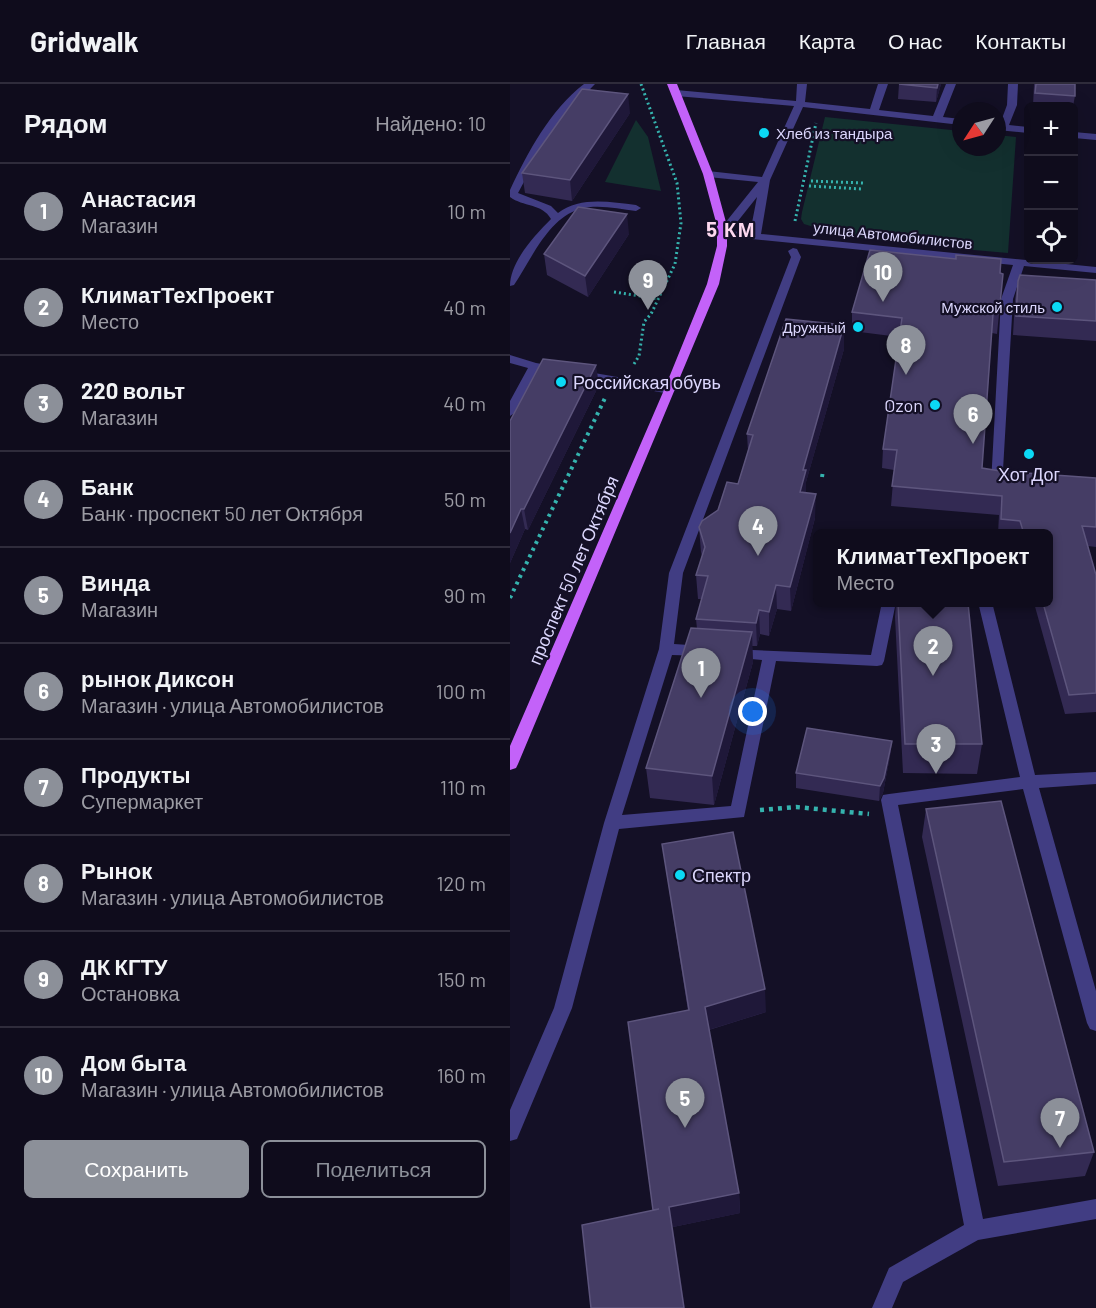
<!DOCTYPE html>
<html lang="ru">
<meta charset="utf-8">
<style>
body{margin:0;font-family:Barlow,sans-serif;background:#1d1a29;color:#f1f3f6}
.controls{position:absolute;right:18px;top:18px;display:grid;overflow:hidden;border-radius:9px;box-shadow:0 6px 24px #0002}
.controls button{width:54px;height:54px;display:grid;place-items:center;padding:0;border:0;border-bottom:2px solid #2f2c3b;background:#0f0c1c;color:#f1f3f6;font:30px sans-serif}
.compass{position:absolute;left:442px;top:18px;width:54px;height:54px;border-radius:50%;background:#0f0c1c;box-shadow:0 6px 24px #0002;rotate:234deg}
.you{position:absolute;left:243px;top:628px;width:21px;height:21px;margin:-15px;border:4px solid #fff;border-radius:50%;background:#1a73e8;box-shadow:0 0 0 9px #1a73e833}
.badge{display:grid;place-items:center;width:39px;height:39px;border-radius:50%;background:#8c9099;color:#fff;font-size:20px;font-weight:700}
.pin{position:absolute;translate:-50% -50px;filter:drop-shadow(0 2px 3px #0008)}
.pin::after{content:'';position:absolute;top:32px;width:21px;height:18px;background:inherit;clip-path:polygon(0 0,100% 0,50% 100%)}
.popup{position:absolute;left:303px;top:445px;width:240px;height:78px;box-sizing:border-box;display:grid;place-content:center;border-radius:9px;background:#0f0c1c;filter:drop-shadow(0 2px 4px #0005);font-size:20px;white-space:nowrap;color:#9b9ba3}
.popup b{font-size:22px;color:#f1f3f6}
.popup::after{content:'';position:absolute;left:50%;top:100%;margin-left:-12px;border:12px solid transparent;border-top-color:#0f0c1c}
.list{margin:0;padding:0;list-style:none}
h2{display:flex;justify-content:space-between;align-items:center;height:78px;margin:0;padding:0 24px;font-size:26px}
h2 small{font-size:20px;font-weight:400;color:#9b9ba3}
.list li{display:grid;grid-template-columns:39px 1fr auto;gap:18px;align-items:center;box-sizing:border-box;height:96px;padding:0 24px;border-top:2px solid #2f2c3b}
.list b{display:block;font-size:22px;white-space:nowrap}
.list p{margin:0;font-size:20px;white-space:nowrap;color:#9b9ba3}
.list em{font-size:20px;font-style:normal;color:#9b9ba3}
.actions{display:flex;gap:12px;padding:18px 24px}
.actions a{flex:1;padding:14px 0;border:2px solid #8c9099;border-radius:9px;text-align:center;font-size:21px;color:#8c9099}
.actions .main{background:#8c9099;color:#fff}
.icon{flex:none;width:33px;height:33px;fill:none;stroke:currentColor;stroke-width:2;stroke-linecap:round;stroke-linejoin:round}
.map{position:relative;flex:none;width:586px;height:1224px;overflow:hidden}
header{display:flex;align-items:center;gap:36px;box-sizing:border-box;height:84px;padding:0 30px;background:#0f0c1c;border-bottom:2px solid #2f2c3b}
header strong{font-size:28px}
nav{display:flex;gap:33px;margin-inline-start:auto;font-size:21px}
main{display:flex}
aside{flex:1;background:#0f0c1c}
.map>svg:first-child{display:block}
</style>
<header>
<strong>Gridwalk</strong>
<nav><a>Главная</a><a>Карта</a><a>О нас</a><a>Контакты</a></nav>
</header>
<main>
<aside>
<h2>Рядом<small>Найдено: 10</small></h2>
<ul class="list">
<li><span class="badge">1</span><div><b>Анастасия</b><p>Магазин</p></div><em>10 m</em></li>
<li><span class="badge">2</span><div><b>КлиматТехПроект</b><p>Место</p></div><em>40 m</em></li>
<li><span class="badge">3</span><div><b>220 вольт</b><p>Магазин</p></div><em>40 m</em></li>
<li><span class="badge">4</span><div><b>Банк</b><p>Банк · проспект 50 лет Октября</p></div><em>50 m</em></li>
<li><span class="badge">5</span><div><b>Винда</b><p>Магазин</p></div><em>90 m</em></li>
<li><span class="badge">6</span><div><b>рынок Диксон</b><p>Магазин · улица Автомобилистов</p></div><em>100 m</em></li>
<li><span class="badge">7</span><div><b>Продукты</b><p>Супермаркет</p></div><em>110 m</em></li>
<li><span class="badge">8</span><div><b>Рынок</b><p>Магазин · улица Автомобилистов</p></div><em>120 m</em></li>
<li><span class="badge">9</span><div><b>ДК КГТУ</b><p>Остановка</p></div><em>150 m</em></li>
<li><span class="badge">10</span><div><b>Дом быта</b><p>Магазин · улица Автомобилистов</p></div><em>160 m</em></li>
</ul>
<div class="actions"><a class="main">Сохранить</a><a>Поделиться</a></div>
</aside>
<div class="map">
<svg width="586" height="1224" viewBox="0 0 586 1224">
<rect width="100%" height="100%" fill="#141026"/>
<path fill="#13302f" d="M315,33l136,14v16h36v-12l19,2 -8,116 -102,-9 -70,-10 -32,-10 -3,-5 1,-7z
M126,36l12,17 13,54 -56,-9z"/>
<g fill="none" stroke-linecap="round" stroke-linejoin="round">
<path stroke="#35b3ae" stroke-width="3" stroke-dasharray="2 3" stroke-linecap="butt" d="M301,97l53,2
M299,102l53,3
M285,137l21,-98
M104,208l45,7
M124,280l5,-8 5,-34 7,-8 24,-50 6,-41 -4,-40 -36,-99"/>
<path stroke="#35b3ae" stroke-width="4" stroke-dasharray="3 4.5" stroke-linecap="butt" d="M312,393l1,-6
M0,514l95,-200"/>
<path stroke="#35b3ae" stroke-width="4.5" stroke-dasharray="4 5" stroke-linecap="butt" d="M250,726l36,-3 73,7"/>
<path fill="#413d83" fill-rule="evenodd" d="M74,0h11l-35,36 -19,30 -23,43 33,13 7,7c22,-17 52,-11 78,-8l5,3 -5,3c-18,-2 -38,-7 -56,-2 -32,9 -49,51 -66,76l-4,1c0,-24 24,-50 41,-67 -9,-16 -28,-12 -41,-22v-7c18,-38 40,-80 74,-106z
M287,0h10l-2,18 65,7 8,-25h10l-9,26 54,6 13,-32h10l-13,33 18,2v6l-158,-18 -33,73 -9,54 335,33v6l-72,-7 -11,33 -11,188 -5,1 -6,-4 10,-185 12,-34 -291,-29 -5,-3 41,-51 -50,-5 -5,-3 5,-3 54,6 32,-71 -118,-10 -5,-3 5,-3 120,11zM247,113l-7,36 -20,-2z
M498,0h10l-1,21 -8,20 19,2v6l-31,-3v-6h3l7,-19z
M564,48l22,2v6l-22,-2z
M283,164l4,1 4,8 -118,316 -9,71 30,2 7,5 -7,5 -32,-1 -50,160 109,-9 31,-146 -33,-3 -2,-4 2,-4 142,6 11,-53h14l-12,59 -2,4 -5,1 -101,-5 -32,156 -125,12 -47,179 -55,131 -7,2v-31l44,-102 50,-185 55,-174 10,-76 122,-316 -3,-6z
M0,271l26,8 134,23 6,4 -6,4 -131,-24 -23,42 -6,4v-15l18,-33 -18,-5z
M468,518h14l43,173 61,-3v12l-57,4 57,203v40l-6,-2 -3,-6 -64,-234 -125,16 85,414 113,-20v20l-118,21 -75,42 -11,26h-20l17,-40 75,-43 -83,-425 2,-5 6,-1 131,-17z"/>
<path fill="#c362f9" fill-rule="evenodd" d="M157,0h10l36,90 14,52v20l-8,38 -201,480 -2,4 -6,2v-24l154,-356 43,-106 10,-38v-20l-14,-52z"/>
</g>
<path fill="#332a53" d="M389,0h42l-5,18 -38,-3z
M524,0h41v12l-2,10h-40z
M120,29l-58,88 -47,-8 -3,-20z
M119,150l-41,63 -41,-22 -3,-21z
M490,189l-1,41 -2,20 -5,-1 -10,135 18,3 96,7v69l-8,-1 8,29v137l-31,2 -31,-111h14v-69h-50l1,-19 -108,-9 3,-36 -12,-2 1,-19 16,-112 -47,-6v-19z
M586,196v61l-83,-6 2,-36 3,-18z
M334,241v24l-38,133v11l9,25 -24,93 -14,-2 -8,27 -9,-2 -3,12h-5l1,16 -39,143 -64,-7 -4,-30 51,-139 -1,-10 6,-20h-4l-2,-24 6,-19 -1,-4 -2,-25 19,-17 20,-26 10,-33 -1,-17z
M89,301l-71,145 -3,-1 -15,34v-142z
M386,519h72l14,141 -5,30 -74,-1 -8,-156z
M382,657l-2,15 -7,37 -4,8 -83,-13v-15z
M416,725l168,343 -9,24 -87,10 -76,-349z
M152,760l104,168 -57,18 30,163 1,20 -67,14 15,-216z"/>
<path fill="#1f1839" d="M428,0h3l-5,18 1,-14z
M118,10l2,19 -58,88 -2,-21z
M117,130l2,20 -41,63 -3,-21z
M334,241v24l-38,133v13l-6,-3 3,-22z
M86,281l3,20 -71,145 -4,-21z
M306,410l-1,24 -24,93 -1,-24z
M11,425l4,20 -15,34v-30z
M266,501l1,24 -8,27v-24z
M249,526l1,24 -3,12 -1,-23z
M242,548l1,30 -39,143 -2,-29z
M382,657l-2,15 -7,37 -4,8 1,-15z
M255,905l1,23 -58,18 -3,-23z
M229,1109l1,20 -67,14 12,81h-1l-15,-101z"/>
<path fill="#453d65" stroke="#5d557d" stroke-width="1.5" d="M389,0h39l-1,4z
M526,0h39v12l-40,-3z
M72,5l46,5 -58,86 -48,-7z
M68,123l49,7 -42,62 -41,-22z
M360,166l86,9v-4l45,4 -1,14 3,1 -4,40h-6l-11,154 18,3 96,7v49l-14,-1 14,49v118l-27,2 -26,-92h5v-69h-24l-4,-13 -19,-2 1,-23 -110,-10 5,-36 -14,-1 19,-131 -50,-6z
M510,191l76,5v41l-80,-5 2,-35z
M276,235l58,6 -41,145h3l-6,22 16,2 -26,93 -14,-2 -7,27 -10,-2 -3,13 -60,-4 12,-43 -12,-1 9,-28 -6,-20 3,-6 16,-11 9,-28 11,2 15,-49 -6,-1z
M33,275l53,6 -72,144h-3l-11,24v-112z
M388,519h70l14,141h-77z
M181,544l61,4 -40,144 -66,-8z
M297,644l85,13 -8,37 -4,8 -84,-13z
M491,717l93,351 -90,10 -78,-353z
M223,748l32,157 -60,18 34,186 -70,14 15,101h-93l-9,-83 77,-16 -6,1 -25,-188 61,-12 -27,-166z"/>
<g fill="#0bd9f5" stroke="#141026" stroke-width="2">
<circle cx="254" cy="49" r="6"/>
<circle cx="547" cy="223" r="6"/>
<circle cx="348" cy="243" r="6"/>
<circle cx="51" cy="298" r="6"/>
<circle cx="425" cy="321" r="6"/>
<circle cx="519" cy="370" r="6"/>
<circle cx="170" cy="791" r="6"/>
</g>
<g text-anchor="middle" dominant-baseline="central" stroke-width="4.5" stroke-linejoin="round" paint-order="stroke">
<g font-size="15" fill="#dcd7fd" stroke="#141026" text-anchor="end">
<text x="266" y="49" text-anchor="start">Хлеб из тандыра</text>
<text x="535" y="223">Мужской стиль</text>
<text x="336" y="243">Дружный</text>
</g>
<g font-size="15" fill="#dcd7fd" stroke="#141026">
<text transform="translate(383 151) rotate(6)">улица Автомобилистов</text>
</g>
<g font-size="18" fill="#dcd7fd" stroke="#141026" text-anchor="start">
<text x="63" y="298">Российская обувь</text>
<text x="413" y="321" text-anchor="end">Ozon</text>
<text x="519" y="390" text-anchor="middle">Хот Дог</text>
<text x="182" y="791">Спектр</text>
</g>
<g font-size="18" fill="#dcd7fd" stroke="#141026">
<text transform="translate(63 486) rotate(-67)">проспект 50 лет Октября</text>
</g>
<g font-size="20" font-weight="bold" letter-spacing="1.5" fill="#fdd8ef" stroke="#141026">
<text x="221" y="145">5 КМ</text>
</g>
</g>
</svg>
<div class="controls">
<button>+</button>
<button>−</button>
<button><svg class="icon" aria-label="locate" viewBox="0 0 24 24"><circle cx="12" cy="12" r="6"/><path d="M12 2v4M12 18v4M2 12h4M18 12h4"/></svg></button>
</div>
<svg class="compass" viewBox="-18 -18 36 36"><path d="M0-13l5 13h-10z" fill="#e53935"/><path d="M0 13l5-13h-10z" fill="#9b9ba3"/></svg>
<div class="you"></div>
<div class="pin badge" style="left:191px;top:614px">1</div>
<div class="pin badge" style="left:423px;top:592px">2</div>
<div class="popup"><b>КлиматТехПроект</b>Место</div>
<div class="pin badge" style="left:426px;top:690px">3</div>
<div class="pin badge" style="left:248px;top:472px">4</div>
<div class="pin badge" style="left:175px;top:1044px">5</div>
<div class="pin badge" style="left:463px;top:360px">6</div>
<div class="pin badge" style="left:550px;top:1064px">7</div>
<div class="pin badge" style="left:396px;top:291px">8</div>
<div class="pin badge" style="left:138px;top:226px">9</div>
<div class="pin badge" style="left:373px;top:218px">10</div>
</div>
</main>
